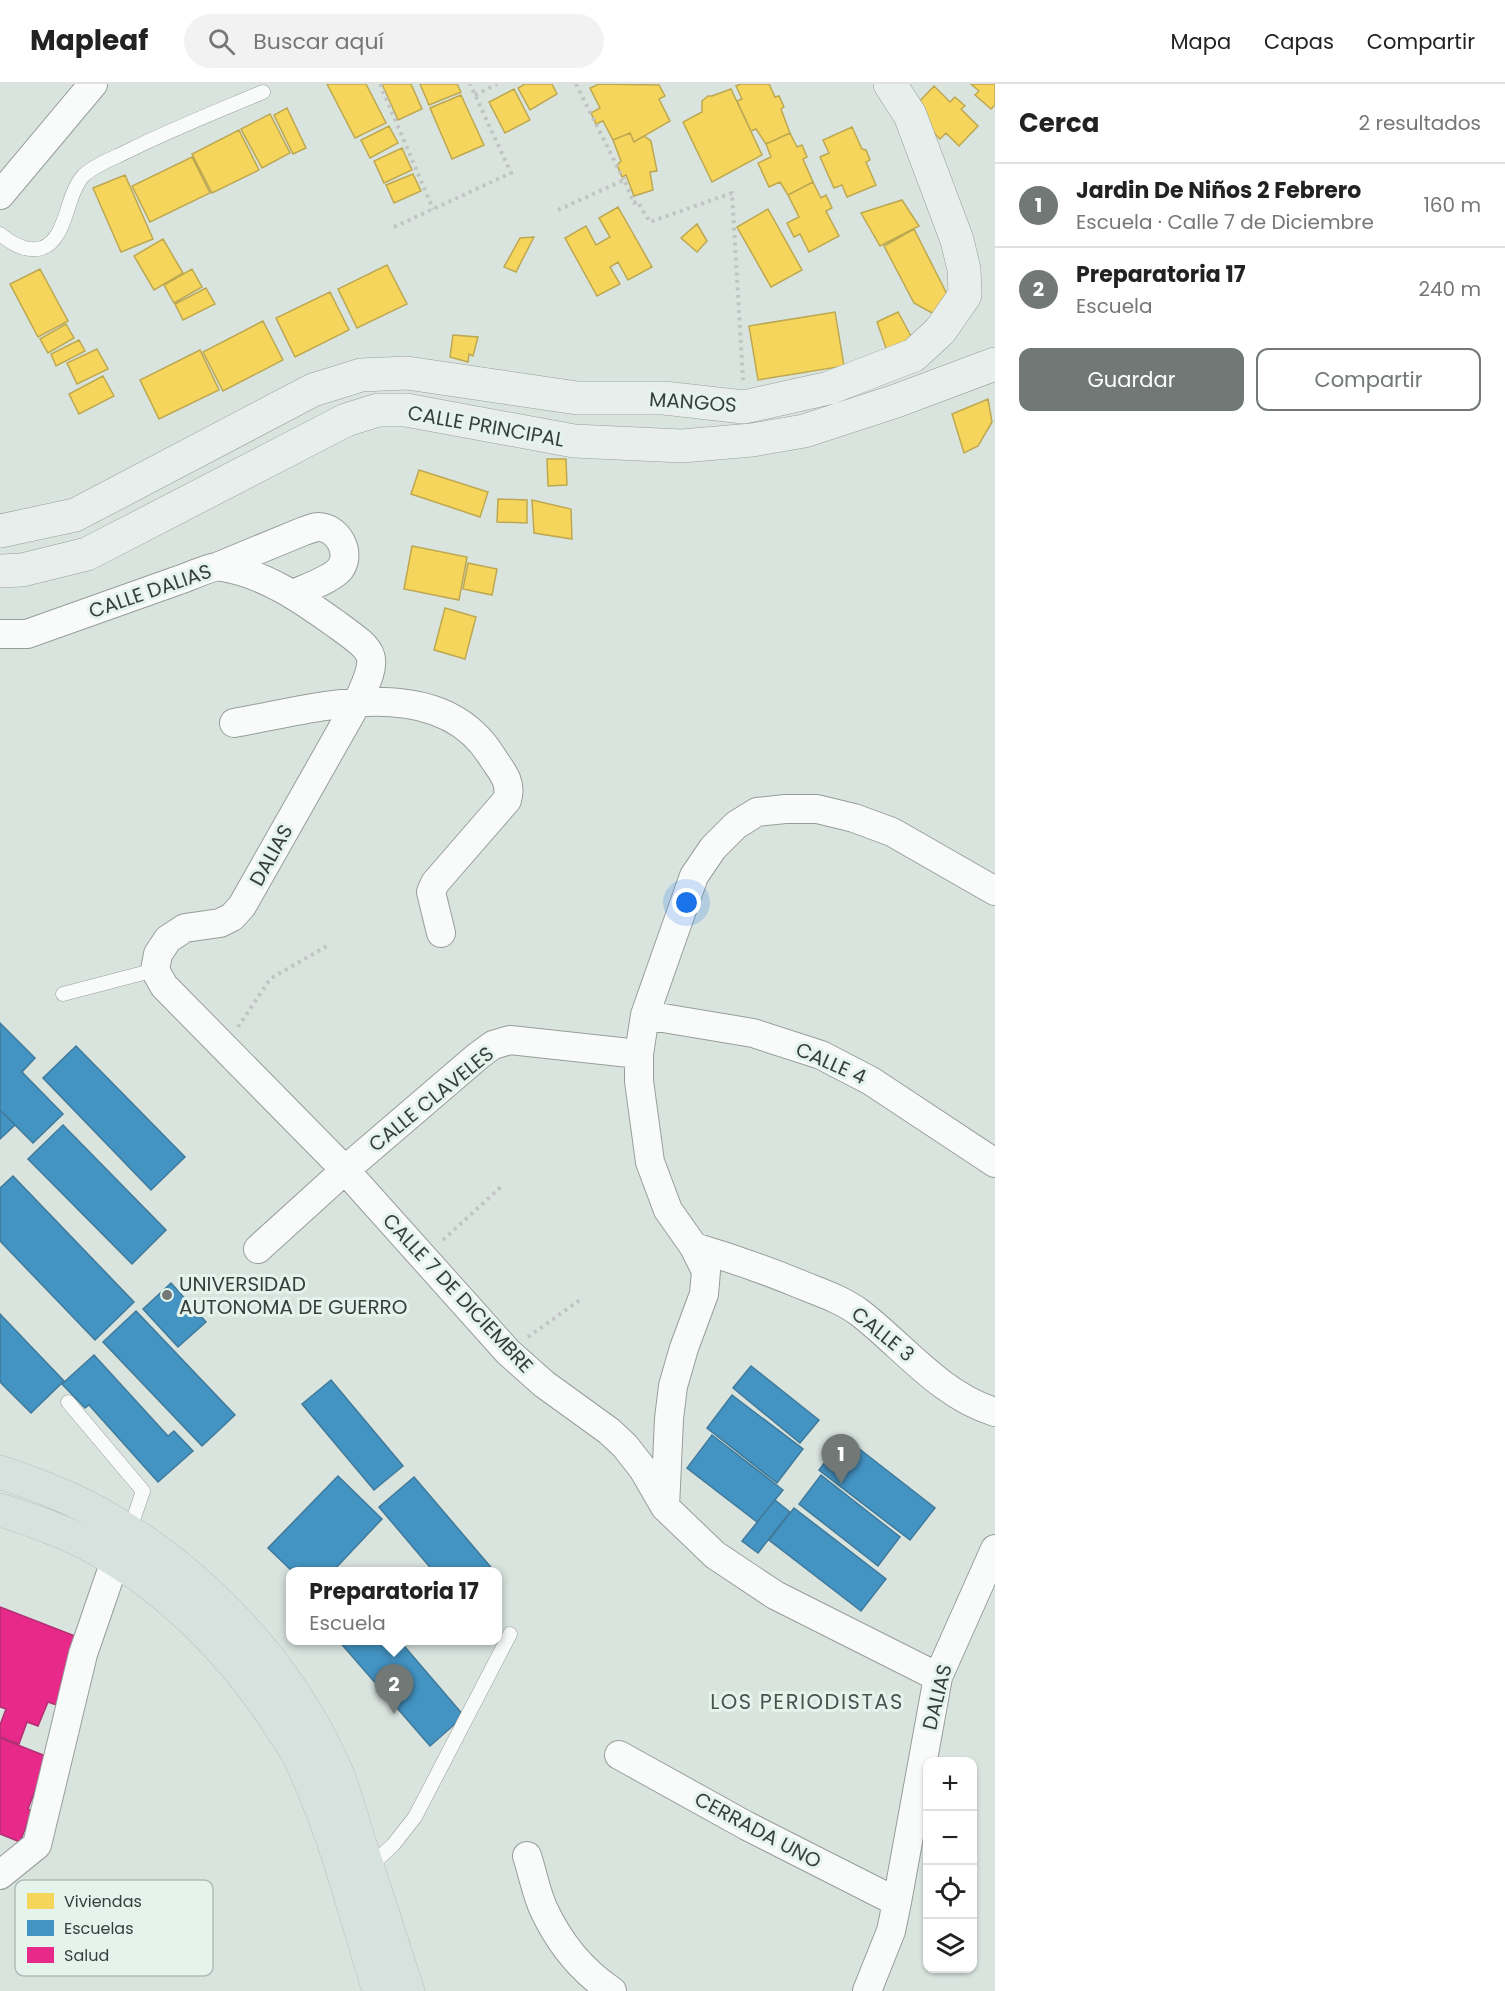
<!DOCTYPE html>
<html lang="es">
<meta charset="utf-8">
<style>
body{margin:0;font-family:Poppins,sans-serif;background:#f2f2f2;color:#222}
.controls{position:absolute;right:18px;bottom:18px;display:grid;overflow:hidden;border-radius:12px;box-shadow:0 2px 4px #0004}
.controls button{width:54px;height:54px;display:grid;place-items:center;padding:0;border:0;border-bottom:2px solid #e0e0e0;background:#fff;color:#222;font:30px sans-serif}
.you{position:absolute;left:687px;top:819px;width:21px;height:21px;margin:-15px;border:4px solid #fff;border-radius:50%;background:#1a73e8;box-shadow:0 0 0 9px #1a73e833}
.badge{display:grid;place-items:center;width:39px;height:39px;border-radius:50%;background:#717875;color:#fff;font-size:20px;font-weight:700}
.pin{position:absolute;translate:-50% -50px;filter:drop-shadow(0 2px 3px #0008)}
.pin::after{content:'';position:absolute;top:32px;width:21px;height:18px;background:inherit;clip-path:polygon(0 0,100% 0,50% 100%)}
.popup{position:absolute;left:286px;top:1483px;width:216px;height:78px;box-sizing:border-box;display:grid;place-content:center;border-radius:12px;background:#fff;filter:drop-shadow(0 2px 4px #0005);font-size:20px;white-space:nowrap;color:#767676}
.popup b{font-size:22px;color:#222}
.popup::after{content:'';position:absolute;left:50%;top:100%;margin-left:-12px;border:12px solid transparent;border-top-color:#fff}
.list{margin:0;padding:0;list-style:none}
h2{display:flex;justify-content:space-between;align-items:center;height:78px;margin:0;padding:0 24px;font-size:26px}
h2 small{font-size:20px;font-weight:400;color:#767676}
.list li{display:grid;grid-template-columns:39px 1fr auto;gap:18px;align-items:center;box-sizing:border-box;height:84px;padding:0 24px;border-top:2px solid #e0e0e0}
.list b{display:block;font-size:22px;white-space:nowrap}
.list p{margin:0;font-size:20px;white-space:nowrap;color:#767676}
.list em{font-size:20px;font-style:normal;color:#767676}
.actions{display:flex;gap:12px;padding:18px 24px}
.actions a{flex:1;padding:14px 0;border:2px solid #717875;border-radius:12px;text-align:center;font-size:21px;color:#717875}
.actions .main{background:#717875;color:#fff}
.icon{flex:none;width:33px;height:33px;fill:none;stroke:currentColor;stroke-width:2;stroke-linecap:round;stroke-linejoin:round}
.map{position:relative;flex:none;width:995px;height:1907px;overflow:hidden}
header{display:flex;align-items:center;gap:36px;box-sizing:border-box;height:84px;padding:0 30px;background:#fff;border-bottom:2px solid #e0e0e0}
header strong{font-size:28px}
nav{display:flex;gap:33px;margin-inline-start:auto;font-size:21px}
.search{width:420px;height:54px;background:#f2f2f2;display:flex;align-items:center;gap:15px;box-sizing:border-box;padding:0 21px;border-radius:33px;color:#767676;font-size:22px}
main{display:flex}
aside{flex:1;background:#fff}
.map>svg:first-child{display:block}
</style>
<header>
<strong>Mapleaf</strong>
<div class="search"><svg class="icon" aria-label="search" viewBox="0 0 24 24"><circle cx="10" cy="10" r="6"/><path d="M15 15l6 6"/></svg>Buscar aquí</div>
<nav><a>Mapa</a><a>Capas</a><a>Compartir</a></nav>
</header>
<main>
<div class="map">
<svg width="995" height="1907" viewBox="0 0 995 1907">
<rect width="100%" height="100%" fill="#dae4df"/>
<path fill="#f6d55c" stroke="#bda852" stroke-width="1.5" d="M327,0h39l20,39 -31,15z
M382,0h29l11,25 -24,11z
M420,0h37l4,8 -32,13z
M525,0h27l5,10 -27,16 -12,-22z
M599,0l60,1 6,11 -6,3 11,22 -36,21 -4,-9 -17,7 -10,-19 -7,3 -5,-11 9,-5 -10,-20z
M741,0h28l6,13 4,-1 5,11 -3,2 9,24 -24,11 -10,-15 -5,2 -14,-30 5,-2 -6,-13z
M971,0h24v21l-4,4 -16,-14 4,-4z
M934,2l16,16 5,-5 10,9 -4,3 17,17 -19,20 -13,-13 -6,6 -19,-19 -5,-15z
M514,5l16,31 -25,13 -16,-31z
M731,5l31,66 -50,27 -29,-60 19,-10v-11l6,-5h4z
M461,11l23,50 -32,14 -22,-51z
M287,24l19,40 -13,6 -19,-39z
M270,30l20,39 -28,15 -21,-39z
M389,42l9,17 -28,15 -9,-18z
M852,43l10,22 4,1 4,10 -4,2 10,23 -29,12 -5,-12 -8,3 -14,-31 9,-4 -6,-13z
M239,46l20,40 -47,23 -20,-39z
M630,49l4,9 10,-6 7,5 6,30 -7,1 3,18 -19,6 -8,-21 -4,2 -5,-12 4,-4 -8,-21z
M790,49l7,14 5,-2 5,12 -4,2 10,23 -25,13 -8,-13 -11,5 -11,-24 13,-6 -5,-13z
M402,64l10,22 -28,13 -10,-22z
M192,73l18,36 -60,29 -18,-36z
M413,90l8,17 -27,12 -8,-18z
M125,91l28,64 -32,13 -28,-64z
M813,98l8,16 5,-3 6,13 -6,3 13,25 -30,16 -9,-18 -6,3 -7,-14 12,-6 -11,-22z
M902,116l17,26 -39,20 -19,-33z
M618,123l34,60 -24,13 -10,-18 -8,5 10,17 -23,12 -32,-58 21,-12 10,19 14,-8 -11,-19z
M768,125l34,61 -31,17 -34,-60z
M697,140l10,17 -10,11 -16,-14z
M914,145l37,73 -17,12 -20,-11 -30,-57z
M534,153l-18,35 -12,-5 16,-29z
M163,155l20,34 -29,17 -20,-34z
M387,181l20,39 -50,24 -19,-39z
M40,185l28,52 -30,16 -28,-53z
M192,185l10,18 -28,16 -10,-18z
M206,204l9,16 -32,16 -8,-16z
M330,208l19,38 -54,27 -19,-39z
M835,228l9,54 -86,14 -9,-54z
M898,228l14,26 -25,13 -10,-29z
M263,237l20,39 -60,31 -20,-39z
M66,240l8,14 -26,15 -8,-14z
M453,251l25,2 -5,19 -4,-2 -1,8 -18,-5z
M79,256l6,11 -29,15 -5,-12z
M97,265l11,20 -31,15 -10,-21z
M200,266l19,40 -60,29 -19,-39z
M103,292l11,20 -35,18 -10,-20z
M988,315l4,23 -14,24 -14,7 -12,-39z
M547,375h19l1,26 -19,1z
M419,386l69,22 -8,25 -69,-23z
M498,415l29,1v23l-30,-1z
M532,416l39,9 1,30 -38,-6z
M412,462l55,11 -8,43 -55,-11z
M468,479l29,6 -5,26 -29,-6z
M445,524l31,9 -11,42 -31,-9z"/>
<path fill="#4393c3" stroke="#407a9a" stroke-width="1.5" d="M0,939l35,35 -13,14 41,42 -30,29 -33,-33z
M76,962l109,111 -34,33 -108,-112z
M0,1026l15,15 -15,14z
M63,1041l103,105 -34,34 -104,-105z
M13,1092l121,126 -39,38 -95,-99v-53z
M171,1199l35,39 -28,25 -35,-38z
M136,1227l99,104 -33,31 -99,-104z
M0,1230l64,67 -33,32 -31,-31z
M94,1271l74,81 6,-5 19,20 -35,31 -69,-77 -4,3 -23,-24z
M751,1282l68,54 -19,23 -67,-55z
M331,1296l72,86 -29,24 -72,-86z
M732,1311l71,54 -26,34 -70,-55z
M712,1351l71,55 -26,32 -70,-54z
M844,1353l91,71 -25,32 -91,-70z
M821,1391l79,62 -22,29 -79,-62z
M338,1392l44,43 -50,53h-39l-25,-24z
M414,1393l81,95h-61l-55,-65z
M775,1416l15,12 -32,41 -16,-12z
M794,1424l92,71 -25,32 -92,-71z
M338,1556h61l65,76 -34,30z"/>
<path fill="#e7298a" stroke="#b22f73" stroke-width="1.5" d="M0,1523l80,31 -15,70 -17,-6 -10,24 -11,-4 -8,22 -19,-7v-12l6,-16 -6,-2z
M0,1654l48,19 -20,52 4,2 -12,31 -20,-8z"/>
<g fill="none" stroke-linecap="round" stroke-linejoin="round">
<defs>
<path id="lane" d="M0,150c11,9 27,19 42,14 26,-10 23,-53 42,-73 12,-11 30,-17 44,-24 44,-22 90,-40 135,-59
M63,910l92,-24
M68,1318l75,89 -14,41
M368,1784l25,-23 22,-28 95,-183"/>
<path id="street" d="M0,111l93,-111
M219,482l85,-35c4,-1 10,-4 14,-4 20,0 34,26 22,42 -8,10 -34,19 -47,25
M0,550h27c51,-18 101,-36 152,-54 10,-3 34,-15 43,-13 43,7 79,32 114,57 40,29 44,30 22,77l-116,205 -10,11 -12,6 -35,5 -17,11 -10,15 -3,16 9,16 181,184 163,182 36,32 65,47 16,15 18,23 22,38 50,48 60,40 163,82
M234,639c80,-14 203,-53 257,32 9,15 22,26 16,45l-72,83 -4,9 10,41
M645,931l108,18 68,22 50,26 124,82
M694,1163c37,11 72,23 108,38 20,8 41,15 58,28 44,34 80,82 135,99
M258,1165l87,-79 133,-114 15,-11 17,-5 129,14
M665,1423l4,-88 4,-33 11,-38 20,-54 2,-23 -12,-24 -26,-37 -18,-48 -11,-81v-27l6,-39 49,-139 19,-28 23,-23 21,-13 28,-3h32l37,9 38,14 103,59
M619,1671l128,71 150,76
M527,1772c6,18 9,37 17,54 15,32 38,61 68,81
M0,1791l37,-30 46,-191 32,-93 9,-19
M867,1907l24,-60 6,-29 41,-225 57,-128"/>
<path id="secondary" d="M0,447l75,-16 238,-125 48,-15 46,-2 170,25h87l80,9 85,-19 85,-33 26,-24 25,-36 -1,-26 -7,-29 -47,-125 -20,-31
M0,487l22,-1 65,-16 259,-134 32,-10h28l168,31 108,5 70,-6 52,-9 92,-30 99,-37"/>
<path id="primary" d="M0,1388c34,12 69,24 100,42 101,57 190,150 236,257 10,23 16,49 24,73 16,49 32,98 48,147
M0,1426c31,10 64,21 93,37 74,39 144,110 188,181 7,11 16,22 21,35 34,72 53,152 77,228"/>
</defs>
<use href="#lane" stroke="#979e9a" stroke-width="15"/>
<use href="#street" stroke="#979e9a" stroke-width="30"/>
<use href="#secondary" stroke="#979e9a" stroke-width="34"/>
<use href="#primary" stroke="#bbc0be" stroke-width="34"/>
<path stroke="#c1c4c2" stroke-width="4" stroke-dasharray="3 4.5" stroke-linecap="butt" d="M380,0l53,125
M576,0l48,96
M475,11l22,-11
M558,126l66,-30 10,23 3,-2 13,21 82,-29 11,187
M394,143l117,-54 -41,-89
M238,943l32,-48 57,-33
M443,1156l61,-56
M528,1253l53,-38"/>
<use href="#lane" stroke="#f9fbfa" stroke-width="14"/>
<use href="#street" stroke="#f9fbfa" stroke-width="28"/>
<use href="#secondary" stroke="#e8eeec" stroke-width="33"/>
<use href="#primary" stroke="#d7e1de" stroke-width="33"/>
</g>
<circle fill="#717875" stroke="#e4f4ed" stroke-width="2" cx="167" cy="1211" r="6"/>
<g text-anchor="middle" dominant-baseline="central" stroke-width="6" stroke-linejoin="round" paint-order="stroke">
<g font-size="20" fill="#383e3c" stroke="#e4f4ed">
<text transform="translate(693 318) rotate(4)">MANGOS</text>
<text transform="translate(486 342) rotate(10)">CALLE PRINCIPAL</text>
<text transform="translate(150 507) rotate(-19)">CALLE DALIAS</text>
<text transform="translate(271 771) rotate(-61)">DALIAS</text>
<text transform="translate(831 979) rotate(24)">CALLE 4</text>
<text transform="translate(431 1015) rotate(-39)">CALLE CLAVELES</text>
<text transform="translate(458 1209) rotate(47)">CALLE 7 DE DICIEMBRE</text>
<text transform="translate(883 1250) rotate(39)">CALLE 3</text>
<text transform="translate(937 1613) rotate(-76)">DALIAS</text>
<text transform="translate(758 1746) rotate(28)">CERRADA UNO</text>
</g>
<g font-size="20" fill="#383e3c" stroke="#e4f4ed" text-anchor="start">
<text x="179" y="1200">UNIVERSIDAD<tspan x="179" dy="23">AUTONOMA DE GUERRO</tspan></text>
</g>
<g font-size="21" letter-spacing="1.5" fill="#47544f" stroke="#e4f4ed">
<text x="807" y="1617">LOS PERIODISTAS</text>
</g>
</g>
<rect x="15" y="1796" width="198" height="96" rx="9" fill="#e4f4ed" stroke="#b0bdb8" stroke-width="1.5"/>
<rect x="27" y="1809" width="27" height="16" fill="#f6d55c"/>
<rect x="27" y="1836" width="27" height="16" fill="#4393c3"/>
<rect x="27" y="1863" width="27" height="16" fill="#e7298a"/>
<g font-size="16" fill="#383e3c">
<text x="64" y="1823">Viviendas</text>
<text x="64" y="1850">Escuelas</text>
<text x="64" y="1877">Salud</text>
</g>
</svg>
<div class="controls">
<button>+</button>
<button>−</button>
<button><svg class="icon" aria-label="locate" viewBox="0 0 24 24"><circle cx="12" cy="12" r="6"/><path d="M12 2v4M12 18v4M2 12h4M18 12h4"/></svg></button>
<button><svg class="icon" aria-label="layers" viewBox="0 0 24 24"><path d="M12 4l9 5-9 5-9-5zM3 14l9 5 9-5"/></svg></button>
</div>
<div class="you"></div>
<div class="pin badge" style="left:841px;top:1400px">1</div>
<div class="pin badge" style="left:394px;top:1630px">2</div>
<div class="popup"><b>Preparatoria 17</b>Escuela</div>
</div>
<aside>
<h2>Cerca<small>2 resultados</small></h2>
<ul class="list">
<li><span class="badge">1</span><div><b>Jardin De Niños 2 Febrero</b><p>Escuela · Calle 7 de Diciembre</p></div><em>160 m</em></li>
<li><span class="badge">2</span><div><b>Preparatoria 17</b><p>Escuela</p></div><em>240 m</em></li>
</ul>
<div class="actions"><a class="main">Guardar</a><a>Compartir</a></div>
</aside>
</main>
